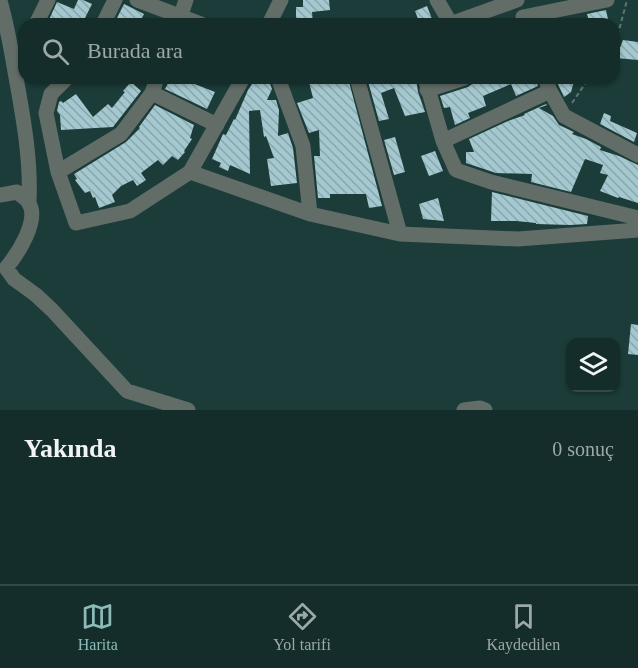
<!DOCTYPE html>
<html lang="tr">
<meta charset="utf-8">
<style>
body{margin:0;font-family:Georgia,serif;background:#213936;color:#f1f3f6}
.controls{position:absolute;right:18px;bottom:18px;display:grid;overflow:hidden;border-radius:12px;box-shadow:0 2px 4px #0004}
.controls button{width:54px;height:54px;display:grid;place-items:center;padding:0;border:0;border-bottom:2px solid #334947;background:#142d2a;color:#f1f3f6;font:30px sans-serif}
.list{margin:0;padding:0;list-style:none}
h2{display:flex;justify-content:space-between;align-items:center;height:78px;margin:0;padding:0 24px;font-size:26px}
h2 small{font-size:20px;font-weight:400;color:#9da8a8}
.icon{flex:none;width:33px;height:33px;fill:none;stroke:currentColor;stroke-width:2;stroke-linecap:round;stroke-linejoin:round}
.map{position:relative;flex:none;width:638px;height:410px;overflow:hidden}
.search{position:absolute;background:#142d2a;box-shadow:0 2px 4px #0004;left:18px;right:18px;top:18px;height:66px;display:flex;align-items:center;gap:15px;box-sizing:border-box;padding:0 21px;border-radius:18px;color:#9da8a8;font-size:22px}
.sheet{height:174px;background:#142d2a}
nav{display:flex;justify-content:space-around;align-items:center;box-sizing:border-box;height:84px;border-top:2px solid #334947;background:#142d2a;font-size:16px;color:#9da8a8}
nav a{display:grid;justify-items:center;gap:3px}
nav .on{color:#8bbbb9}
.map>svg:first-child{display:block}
</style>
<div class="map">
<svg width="638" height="410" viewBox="0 0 638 410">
<defs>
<pattern id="building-back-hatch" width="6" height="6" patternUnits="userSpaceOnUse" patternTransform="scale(1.5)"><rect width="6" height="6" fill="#a4c8cf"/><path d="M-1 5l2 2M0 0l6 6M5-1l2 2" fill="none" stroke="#8aa6ac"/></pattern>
</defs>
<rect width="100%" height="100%" fill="#1b3c38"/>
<path fill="url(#building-back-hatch)" d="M78,0h5l9,4 -10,20h-35l10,-22 17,7z
M303,0h26l1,10 -18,2 1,12h-17v-17h7z
M124,4l20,10 -5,10h-25z
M427,6l7,18h-14l-5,-13z
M606,10l3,14h-19l-3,-10z
M623,40l15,2v18l-22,-2z
M171,78h23l-2,5 23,9 -8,17 -42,-20z
M256,78h6l7,3 3,8 -5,11h9l3,10 -1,26 10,-3 5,15 4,35 -26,3 -4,-27 7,-1 -8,-22 -2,1 -4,-27 -11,1 1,63 -20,-9 -2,6 -9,-4 2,-4 -9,-4 11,-25 3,1 8,-16 1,1 13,-30z
M329,78h19l34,128 -13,2 -3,-14h-36v4h-12l-4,-42h6l-1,-26 -10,3 -12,-30 16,-5 -4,-16z
M367,78h18l1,3 4,-1v-2h26l2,14 7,20 -20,4 -11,-28 -13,5 8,26 -10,2z
M474,78h61l3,8 -22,10 -5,-12 -28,12 3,10 -18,7 2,5 -15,7 -5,-18 -6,1 -4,-12 28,-9 4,-3z
M555,78h20l-4,14 -4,3 -3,2z
M131,82l10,9 -28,36 -52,3 -1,-15 -3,-4 2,-9 2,-1 2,2 13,-9 17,23 15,-13 4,4 13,-16 -2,-1z
M546,104l1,1 -8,3 14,8 6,9 15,7 -2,2 14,5 15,8 -1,3 19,6 19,9v38l-19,-6 -1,1 -18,-7 8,-16 -8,-2 3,-8 -18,-6 -14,33 -40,-10 1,-8 -36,-1 -30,-10v-11h8l-5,-13 39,-18 17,-6 -1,-1z
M155,105l39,20 -4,13 2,1 -8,12 1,1 -7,8 -6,-4 -9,9 -5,-5 -17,13 5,7 -9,6 -4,-6 -12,6 -9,9 3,7 -16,6 -4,-11 -2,1 -3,-7 -5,2 -10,-13 2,-1 -3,-5 52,-32 14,-14 -1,-1z
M604,113l7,3 -1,5 27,12 -3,9 -34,-18z
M395,137l10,35 -11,3 -10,-35z
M435,151l8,20 -14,5 -8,-20z
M492,192l96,24 -1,8 -17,1 -34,-1v-1l-20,-2h-25z
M438,198l6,23 -21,-2 -4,-15z
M631,324l7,1v30l-10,-1z"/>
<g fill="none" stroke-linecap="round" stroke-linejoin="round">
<path stroke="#5d7875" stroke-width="2" stroke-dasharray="4.5 3" stroke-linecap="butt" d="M614,42l3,-4 10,-38
M572,103l17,-25"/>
<path stroke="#626d67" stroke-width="15" d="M137,0l64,24
M437,0l14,24
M0,1c8,27 12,54 17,82 7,39 14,79 12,119
M523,17l84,-17
M36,24l12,-24
M103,24l12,-24
M178,24l8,-24
M269,24l12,-24
M450,24l67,-24
M67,78l-16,16 -5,19 12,59 18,51 54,-12 60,-39
M243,78l-53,94 120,42 90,20 118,5 120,-9
M278,78l25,68 7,68
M357,78l43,156
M425,78l18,63 13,29 35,12 147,36
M545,78l5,13 14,25 74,39
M427,90l37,-12
M152,93l65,32
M443,141l107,-50
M58,172l63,-38 31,-41 5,-15
M0,195l17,-3c3,3 9,6 11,10 13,17 -11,53 -22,66l8,11 22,16 16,15 75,81 61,19
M464,410l16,-2 5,2"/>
</g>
</svg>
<div class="controls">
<button><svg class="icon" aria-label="layers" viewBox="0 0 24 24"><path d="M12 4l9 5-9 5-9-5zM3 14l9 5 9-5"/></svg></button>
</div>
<div class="search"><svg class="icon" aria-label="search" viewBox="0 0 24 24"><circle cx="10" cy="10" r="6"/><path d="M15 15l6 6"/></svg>Burada ara</div>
</div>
<section class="sheet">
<h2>Yakında<small>0 sonuç</small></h2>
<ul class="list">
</ul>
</section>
<nav>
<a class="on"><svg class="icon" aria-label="map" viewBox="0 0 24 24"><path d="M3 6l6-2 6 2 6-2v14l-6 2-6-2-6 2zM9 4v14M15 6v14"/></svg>Harita</a>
<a><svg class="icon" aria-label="directions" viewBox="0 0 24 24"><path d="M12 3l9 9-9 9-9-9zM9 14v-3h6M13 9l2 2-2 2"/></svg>Yol tarifi</a>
<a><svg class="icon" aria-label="saved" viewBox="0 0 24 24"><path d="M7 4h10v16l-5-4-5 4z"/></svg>Kaydedilen</a>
</nav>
